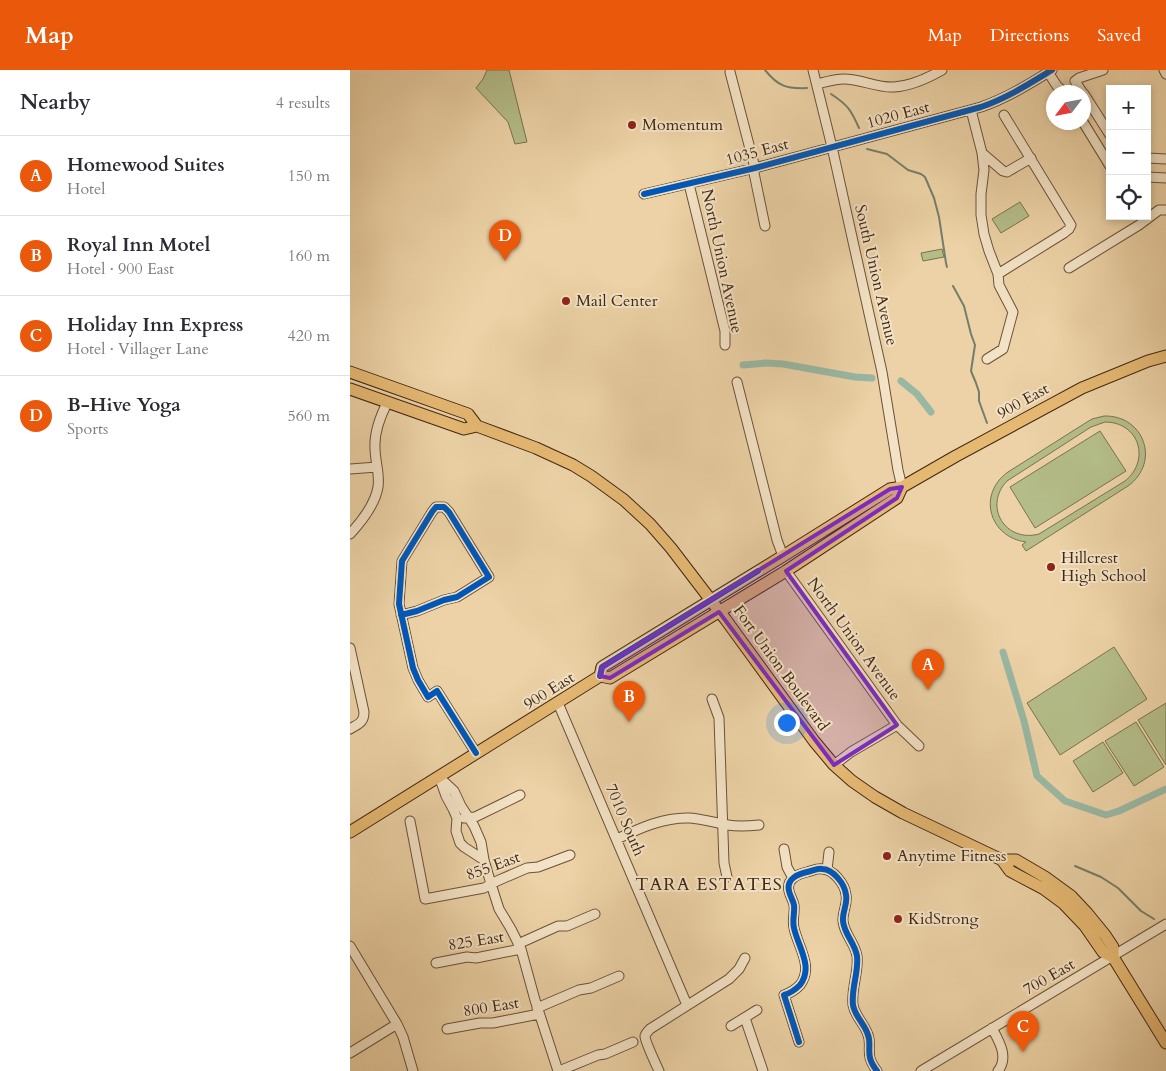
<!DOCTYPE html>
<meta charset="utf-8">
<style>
body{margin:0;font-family:Cardo,serif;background:#f7f7f7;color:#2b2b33}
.controls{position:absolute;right:15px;top:15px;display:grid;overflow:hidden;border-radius:0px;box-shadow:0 2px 8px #0003}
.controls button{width:45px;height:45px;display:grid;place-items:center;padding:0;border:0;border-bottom:1px solid #e1e1e2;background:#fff;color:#2b2b33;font:25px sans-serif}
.compass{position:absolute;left:696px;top:15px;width:45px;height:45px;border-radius:50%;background:#fff;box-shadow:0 2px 8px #0003;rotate:238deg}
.you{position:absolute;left:436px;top:652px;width:18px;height:18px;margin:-12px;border:4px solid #fff;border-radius:50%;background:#1a73e8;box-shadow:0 0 0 8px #1a73e833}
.badge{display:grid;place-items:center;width:32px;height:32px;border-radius:50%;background:#ea580c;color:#fff;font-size:16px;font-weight:700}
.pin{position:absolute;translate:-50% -41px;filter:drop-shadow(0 1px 2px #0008)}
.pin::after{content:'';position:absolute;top:26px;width:18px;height:15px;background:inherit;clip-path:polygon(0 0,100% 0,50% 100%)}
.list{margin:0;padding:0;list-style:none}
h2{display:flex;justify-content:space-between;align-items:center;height:65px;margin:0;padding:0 20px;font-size:21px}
h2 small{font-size:16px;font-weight:400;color:#7c7c81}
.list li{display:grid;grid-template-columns:32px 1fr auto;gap:15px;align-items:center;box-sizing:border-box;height:80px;padding:0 20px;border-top:1px solid #e1e1e2}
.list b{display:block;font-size:19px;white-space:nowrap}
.list p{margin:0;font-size:16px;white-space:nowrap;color:#7c7c81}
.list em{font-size:16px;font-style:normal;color:#7c7c81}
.icon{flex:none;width:28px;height:28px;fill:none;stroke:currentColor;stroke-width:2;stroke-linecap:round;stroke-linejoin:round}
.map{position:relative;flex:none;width:816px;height:1001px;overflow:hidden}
header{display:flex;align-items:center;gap:30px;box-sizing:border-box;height:70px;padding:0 25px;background:#ea580c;color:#fff}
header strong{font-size:24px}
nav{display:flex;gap:28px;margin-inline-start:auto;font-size:18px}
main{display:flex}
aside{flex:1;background:#fff}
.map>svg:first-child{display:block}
</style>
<header>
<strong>Map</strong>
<nav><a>Map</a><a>Directions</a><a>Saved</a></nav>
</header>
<main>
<aside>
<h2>Nearby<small>4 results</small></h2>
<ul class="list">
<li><span class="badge">A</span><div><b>Homewood Suites</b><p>Hotel</p></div><em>150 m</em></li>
<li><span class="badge">B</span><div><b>Royal Inn Motel</b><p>Hotel · 900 East</p></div><em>160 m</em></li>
<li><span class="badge">C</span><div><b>Holiday Inn Express</b><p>Hotel · Villager Lane</p></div><em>420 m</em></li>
<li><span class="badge">D</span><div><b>B-Hive Yoga</b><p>Sports</p></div><em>560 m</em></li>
</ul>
</aside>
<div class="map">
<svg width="816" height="1001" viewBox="0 0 816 1001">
<rect width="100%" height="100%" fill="#ecd2a6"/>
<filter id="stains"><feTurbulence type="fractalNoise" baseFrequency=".004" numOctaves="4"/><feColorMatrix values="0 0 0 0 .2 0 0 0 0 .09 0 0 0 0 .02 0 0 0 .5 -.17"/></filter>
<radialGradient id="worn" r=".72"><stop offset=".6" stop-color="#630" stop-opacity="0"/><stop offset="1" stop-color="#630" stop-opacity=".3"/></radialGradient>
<path fill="#b4bd89" stroke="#7a724f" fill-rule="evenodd" d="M137,0h22l18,72 -12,2 -7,-22 -32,-34 7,-9z
M670,132l9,14 -28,17 -9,-14z
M592,179l2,8 -21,4 -2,-8z
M754,346c40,-1 57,46 24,70l-102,65 -4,-6 4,-3c-37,-5 -49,-48 -18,-70l79,-50 5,-3zM755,352c34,0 46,38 20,59l-86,53c-34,9 -56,-28 -32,-53l84,-54z
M750,361l26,40 -91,57 -25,-41z
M764,577l33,52 -87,56 -33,-52z
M816,633v62l-28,-45z
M786,652l28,45 -30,19 -29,-45z
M753,672l20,31 -30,19 -20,-31z"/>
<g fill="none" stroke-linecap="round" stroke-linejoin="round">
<path stroke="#757e6a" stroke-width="2" d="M415,0c13,16 21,19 42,18
M481,24c17,11 20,16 28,34
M517,79l20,5 21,16 13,4 4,3 9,21 5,19 7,46 1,4
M603,216l11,20 7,28 4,11 -4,26 5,12 3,9v9l8,22
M725,796l26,11 17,11 23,23 13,8"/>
<path stroke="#99b8a3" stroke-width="7" d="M393,295l23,-2 17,1 72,13 17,1
M551,311l16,13 14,18
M653,582l21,69 13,55 28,25 41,14 13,-4 47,-22"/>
<defs>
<path id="minor" d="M463,0l19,77 50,225 16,98 4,17
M814,0l2,4
M380,2l25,96 -1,5 11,53
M698,2l9,14 7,6
M467,14c8,-2 18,-5 27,-5 17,0 33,9 50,8 16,-1 34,-9 48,-17
M732,22l-7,-11 4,-3 24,-8
M734,24l26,41
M621,40l11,43 2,17 -3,24v21l3,19 5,17 9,23 1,11 14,27 -10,37 -16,10
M733,52l27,44
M632,83l21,18 4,1 24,-14
M797,88l19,1
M797,107l19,1
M339,114l36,147v14
M294,124l111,-26 226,-61c26,-9 48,-23 71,-37
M719,198l70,-43 20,-15h7
M648,204l66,-41 5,-4 2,-4 -67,-110
M387,312l40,158 6,16
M0,399l27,-2
M0,464c12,-13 25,-29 28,-47 2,-13 -3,-26 -3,-39 -1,-16 5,-31 12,-45
M436,501l111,154 22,21
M51,545l16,-4 27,-11 13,-3 32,-20 -40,-65 -5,-5h-8l-4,5 -30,49 -3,43 14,64 5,12 10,17 9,-6 39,62
M0,578l14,64c0,11 -6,12 -14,17
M362,629l7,19 5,145 3,14
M208,633l129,302
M484,695l17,-13 46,-27
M89,707l15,14 7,15 13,20 7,16 3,18 7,24 8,25 12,20 10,20 14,51 23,71
M90,709l6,17 7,13 4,9 -1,13 4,12 4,4 20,13
M114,748l11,-1 45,-22
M60,751l15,78 59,-11 13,-7 30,-13 11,-1 32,-12
M267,769c23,-11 47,-22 73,-21 13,1 26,5 38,7 11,2 21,1 31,0
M434,779l3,18 6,11
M477,800l2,-18
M168,874l40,-18h9l28,-12
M0,876l47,78 6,13 10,34
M86,893l31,-6 9,1 45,-9
M187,938l42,-18 12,-2 28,-12
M395,948l18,53
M381,956l26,-16
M642,958c7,13 17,29 6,43
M97,959l33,-6h13l46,-9
M449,972l-15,-47c7,-2 11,-5 16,-10 14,-18 -2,-38 -6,-57 -2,-8 1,-15 0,-23 -1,-5 -4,-9 -5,-14 -3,-12 9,-17 18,-19 5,-1 10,-4 15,-3 11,0 23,15 24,26 2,9 -4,17 -3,26 1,13 12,22 14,35 2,16 -6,32 -4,49 2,12 12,19 15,30 3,7 0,15 2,23 1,4 4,9 7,13
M0,983l47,-29
M209,1001l39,-16 7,-1 28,-12
M309,1001c-3,-7 -14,-29 -14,-35 1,-3 3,-5 5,-7l79,-50 10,-10 6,-11
M571,1001l245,-147"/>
<path id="major" d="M0,302l118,42 9,12 59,22 37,17 18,11 33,24 26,24 21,24 55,72 88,121 20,24 18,16 23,16 28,16 99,47h14l29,17 26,19 16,17 18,22 8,12v10
M0,319l114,40 13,-3
M250,606l10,2 176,-107 111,-73 5,-11
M0,762l250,-156 2,-9 181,-111 107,-67 12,-2 54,-31 126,-68 66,-27 18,-5
M652,790l8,11 34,18 19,14 22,23 18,26 10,5 53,86"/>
</defs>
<use href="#minor" stroke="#6b5239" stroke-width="11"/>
<use href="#major" stroke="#402715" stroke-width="13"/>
<use href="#minor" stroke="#f3e2c5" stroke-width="9"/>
<use href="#major" stroke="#e6b973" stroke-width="11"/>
<defs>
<path id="cycleway" d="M294,124l111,-26 226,-61c26,-9 48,-23 71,-37
M51,545l16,-4 27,-11 13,-3 32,-20 -40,-65 -5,-5h-8l-4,5 -30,49 -3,43 14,64 5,12 10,17 9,-6 39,62
M250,606l2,-9 156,-96
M449,972l-15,-47c7,-2 11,-5 16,-10 14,-18 -2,-38 -6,-57 -2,-8 1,-15 0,-23 -1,-5 -4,-9 -5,-14 -3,-12 9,-17 18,-19 5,-1 10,-4 15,-3 11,0 23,15 24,26 2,9 -4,17 -3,26 1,13 12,22 14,35 2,16 -6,32 -4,49 2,12 12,19 15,30 3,7 0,15 2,23 1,4 4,9 7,13"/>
</defs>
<use href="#cycleway" stroke="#f3e2c5" stroke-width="9"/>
<use href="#cycleway" stroke="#0057b8" stroke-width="6"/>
</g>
<path fill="#7b2cbf" fill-opacity="0.2" stroke="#7b2cbf" stroke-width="4" stroke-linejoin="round" d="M552,417l-5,11 -111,73 111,154 -63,40 -115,-153 -109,66 -10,-2 2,-9 288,-178z"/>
<g fill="#8f2418" stroke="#f3e2c5" stroke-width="2">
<circle cx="282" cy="55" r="5"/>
<circle cx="216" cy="231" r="5"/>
<circle cx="701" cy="497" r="5"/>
<circle cx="537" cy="786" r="5"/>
<circle cx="548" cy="849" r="5"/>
</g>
<g text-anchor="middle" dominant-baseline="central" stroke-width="4" stroke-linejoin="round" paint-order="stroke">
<g font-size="16" fill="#402715" stroke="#f3e2c5">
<text transform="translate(548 45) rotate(-15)">1020 East</text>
<text transform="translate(407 82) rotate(-15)">1035 East</text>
<text transform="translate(372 191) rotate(78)">North Union Avenue</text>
<text transform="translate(526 205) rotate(77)">South Union Avenue</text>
<text transform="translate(673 331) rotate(-29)">900 East</text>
<text transform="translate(504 569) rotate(54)">North Union Avenue</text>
<text transform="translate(431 598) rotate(54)">Fort Union Boulevard</text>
<text transform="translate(199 621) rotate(-32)">900 East</text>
<text transform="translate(275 750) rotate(67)">7010 South</text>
<text transform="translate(143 796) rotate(-20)">855 East</text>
<text transform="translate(126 871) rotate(-9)">825 East</text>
<text transform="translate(699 907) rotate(-30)">700 East</text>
<text transform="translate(141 937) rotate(-9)">800 East</text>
</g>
<g font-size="16" fill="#402715" stroke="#f3e2c5" text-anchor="start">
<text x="292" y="55">Momentum</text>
<text x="226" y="231">Mail Center</text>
<text x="711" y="488">Hillcrest<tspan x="711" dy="18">High School</tspan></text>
<text x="547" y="786">Anytime Fitness</text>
<text x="558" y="849">KidStrong</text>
</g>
<g font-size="18" letter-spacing="1" fill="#402715" stroke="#f3e2c5">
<text x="359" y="814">TARA ESTATES</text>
</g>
</g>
<rect width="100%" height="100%" filter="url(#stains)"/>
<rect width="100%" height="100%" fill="url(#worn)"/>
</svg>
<div class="controls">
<button>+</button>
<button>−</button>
<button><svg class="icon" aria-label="locate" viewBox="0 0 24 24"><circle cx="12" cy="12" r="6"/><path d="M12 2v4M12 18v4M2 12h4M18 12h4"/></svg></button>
</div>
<svg class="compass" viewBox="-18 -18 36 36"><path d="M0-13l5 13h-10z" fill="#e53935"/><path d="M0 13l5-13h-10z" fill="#7c7c81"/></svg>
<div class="you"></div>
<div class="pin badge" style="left:578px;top:620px">A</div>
<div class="pin badge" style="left:279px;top:652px">B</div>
<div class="pin badge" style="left:673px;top:982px">C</div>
<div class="pin badge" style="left:155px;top:191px">D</div>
</div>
</main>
